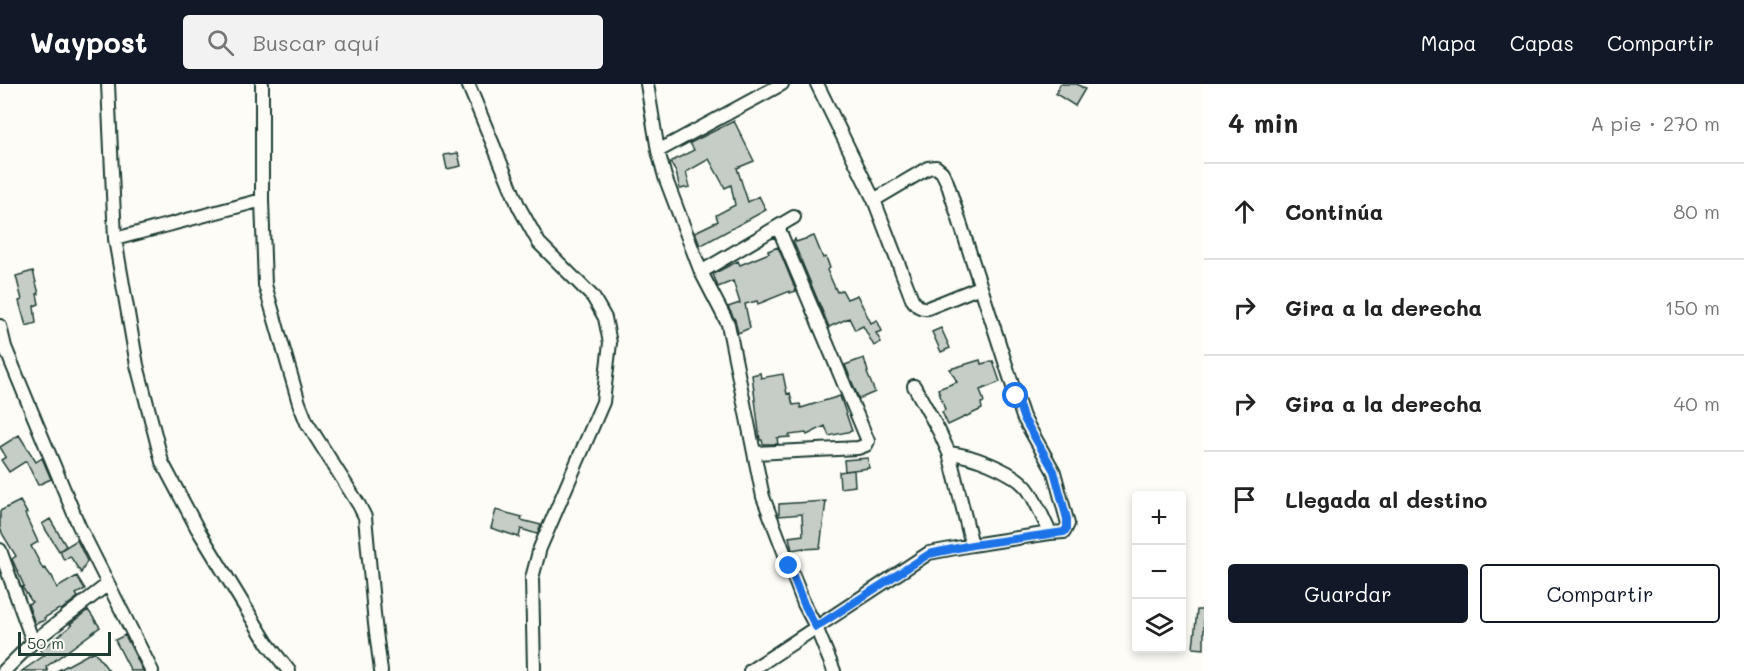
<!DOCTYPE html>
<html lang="es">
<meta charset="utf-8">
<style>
body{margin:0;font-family:Mali,sans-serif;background:#f2f2f2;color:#222}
.controls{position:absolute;right:18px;bottom:18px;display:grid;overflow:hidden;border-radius:6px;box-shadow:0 3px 9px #0003}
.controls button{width:54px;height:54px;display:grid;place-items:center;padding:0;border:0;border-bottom:2px solid #e0e0e0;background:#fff;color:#222;font:30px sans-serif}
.scale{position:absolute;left:18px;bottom:15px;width:93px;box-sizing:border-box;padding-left:6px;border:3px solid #1f3d34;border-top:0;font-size:16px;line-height:21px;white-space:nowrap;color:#1f3d34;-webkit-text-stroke:4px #fdfcf7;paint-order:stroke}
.stop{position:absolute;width:18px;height:18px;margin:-14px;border:4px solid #1a73e8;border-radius:50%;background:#fff}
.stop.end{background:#1a73e8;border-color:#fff;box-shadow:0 2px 6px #0008}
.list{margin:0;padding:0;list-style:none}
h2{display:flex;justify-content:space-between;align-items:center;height:78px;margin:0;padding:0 24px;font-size:26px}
h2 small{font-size:20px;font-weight:400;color:#767676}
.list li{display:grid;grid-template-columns:39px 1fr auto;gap:18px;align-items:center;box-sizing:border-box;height:96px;padding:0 24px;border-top:2px solid #e0e0e0}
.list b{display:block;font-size:22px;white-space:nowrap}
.list em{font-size:20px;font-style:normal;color:#767676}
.actions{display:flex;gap:12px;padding:18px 24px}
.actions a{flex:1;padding:14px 0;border:2px solid #111827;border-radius:6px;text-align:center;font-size:21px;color:#111827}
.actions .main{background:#111827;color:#fff}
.icon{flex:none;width:33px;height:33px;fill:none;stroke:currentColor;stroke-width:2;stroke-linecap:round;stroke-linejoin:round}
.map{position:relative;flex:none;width:1204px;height:587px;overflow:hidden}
header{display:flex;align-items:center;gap:36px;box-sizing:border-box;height:84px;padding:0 30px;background:#111827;color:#fff}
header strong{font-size:28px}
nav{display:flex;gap:33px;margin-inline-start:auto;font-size:21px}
.search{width:420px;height:54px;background:#f2f2f2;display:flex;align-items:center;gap:15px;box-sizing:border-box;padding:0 21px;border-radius:6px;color:#767676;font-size:22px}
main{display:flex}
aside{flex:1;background:#fff}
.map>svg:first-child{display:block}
</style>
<header>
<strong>Waypost</strong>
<div class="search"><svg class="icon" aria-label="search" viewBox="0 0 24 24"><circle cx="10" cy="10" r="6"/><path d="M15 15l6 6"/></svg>Buscar aquí</div>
<nav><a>Mapa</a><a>Capas</a><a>Compartir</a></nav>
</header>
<main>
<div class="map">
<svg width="1204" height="587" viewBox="0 0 1204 587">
<rect width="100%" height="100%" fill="#fdfcf7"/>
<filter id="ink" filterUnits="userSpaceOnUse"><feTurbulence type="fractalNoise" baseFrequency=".0167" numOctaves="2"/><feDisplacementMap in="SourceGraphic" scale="12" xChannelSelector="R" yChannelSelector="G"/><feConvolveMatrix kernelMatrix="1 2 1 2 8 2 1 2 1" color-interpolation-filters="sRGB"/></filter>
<g filter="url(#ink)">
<path fill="#c6cdc7" stroke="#1f3d34" stroke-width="1.5" d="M1060,0h17l8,5 -10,17 -19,-12z
M734,37l20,40 -17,7 11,34 11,-6 7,14 -66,36 -5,-14 23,-11 -2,-6 19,-10 -4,-20 -6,3 -16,-29 -23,13 4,15 -10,2 -4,-17 -6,-10 24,-12 -4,-7z
M458,69l3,13 -14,3 -3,-14z
M814,152l9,22 3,-1 4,11 -3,2 10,22 5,-2 5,9 10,-4 14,28 6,-3 5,11 -6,2 5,9 -7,4 -11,-20 -8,4 -6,-12 -20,9 -36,-86 2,-2 1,3z
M778,163l18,44 -6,2v-2l-32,13 -1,-3 -12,3 5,24 -12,5 -3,-13 -7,-13 12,-4 -7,-22 -15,6 -5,-13 25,-13 2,4 29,-12 -1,-2z
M33,187l6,23h-2l2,10 -5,2 2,17 -10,3 -7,-25 3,-1 -6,-24z
M941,244l9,20 -9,4 -9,-20z
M864,274l4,14 -1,1 8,19 -16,7 -14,-34z
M980,276l1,4 12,-3 7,21 -20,8 4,12 -3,1 1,6 -34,16 -6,-13 3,-2 -7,-21 19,-7 -7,-13z
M760,289l1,5 22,-4 4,20 3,-1 3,12 7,-1 1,4 39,-12 12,35 -23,5 -4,-10 -18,9 -1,-2 -17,2 1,2 -13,1 1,6h-15l-1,-4h-2l-8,-65z
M19,351l17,27 6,-4 9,21 -13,6 -12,-24 -17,11 -8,-12 5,-3 -6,-10z
M868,374l1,10 -24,3 -1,-11z
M854,386l1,16 -15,2 -1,-16z
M20,417l7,12 -2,1 13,28 -7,4 12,23 2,-1 6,8h1l5,12 20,-12 8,13 -9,5 2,3 -17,13 -2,-1 -15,9 1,2 -10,4 -7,-20 4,-2 -10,-15 2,-1 -12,-27 4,-3 -13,-21 -3,-7v-17z
M826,417l-6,47 -16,1v-1l-12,2 -3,-13 14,-2 -1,-21 -23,2v-12z
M496,426l26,7 -1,3 20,5 -4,9 -16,-5 -2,8 -28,-9z
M50,435l16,27 -7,5 -17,-27z
M77,456l10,21 -6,12 -11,-17 -6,4 -3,-6v-4z
M88,526l12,17 -54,40 2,4h-26l23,-16 -5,-5 10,-7 22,-18 -2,-1z
M1197,526h7v39l-11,-1z
M125,551l18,36h-12l-16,-31z
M94,567l15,20h-52z"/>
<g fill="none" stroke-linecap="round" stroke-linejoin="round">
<defs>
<path id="minor" d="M108,0l7,155 22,126 25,97 35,66 70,115 22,28
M262,0v116l3,85 34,118 8,20 52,82 6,12 10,107 6,47
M468,0l51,123 20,36 54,54 12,21 5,25 -7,59 -63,146 -8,30 2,91
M647,0l11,67 7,26 36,95 27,52 35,173 41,107 12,23 18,44
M817,0l57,116 38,99c5,7 8,10 16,9l52,-21
M658,67l124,-67
M874,116l54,-32 8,-1 6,5 5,10 69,214 7,21 31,55 14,52 -4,8 -14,1
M115,155l147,-39
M701,188l93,-55
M0,242l5,21 74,179 73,145
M914,302l25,45 10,22 23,92
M754,369l104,-5 8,-3 2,-4 -90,-214
M0,466l33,92
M4,587l29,-29 75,-58
M750,587l179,-118 43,-8 78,-12c-6,-13 -16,-37 -24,-46 -15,-17 -55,-32 -77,-34"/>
</defs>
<use href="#minor" stroke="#1f3d34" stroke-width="16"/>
<use href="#minor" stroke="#fdfcf7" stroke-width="12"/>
</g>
</g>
<g fill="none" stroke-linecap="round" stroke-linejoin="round" filter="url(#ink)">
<path stroke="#1a73e8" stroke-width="8" d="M789,482l15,38 12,23 113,-73 43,-9 92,-13 3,-4v-9l-13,-48 -31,-54 -7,-21"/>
</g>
</svg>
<div class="controls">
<button>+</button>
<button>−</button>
<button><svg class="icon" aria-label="layers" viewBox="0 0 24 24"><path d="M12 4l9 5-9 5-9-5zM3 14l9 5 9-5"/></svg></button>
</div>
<div class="scale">50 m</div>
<div class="stop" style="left:1016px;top:312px"></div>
<div class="stop end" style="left:789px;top:482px"></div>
</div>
<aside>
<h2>4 min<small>A pie · 270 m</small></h2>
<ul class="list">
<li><svg class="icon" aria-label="ahead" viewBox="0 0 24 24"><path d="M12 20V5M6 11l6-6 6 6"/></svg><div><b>Continúa</b></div><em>80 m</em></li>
<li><svg class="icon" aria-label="right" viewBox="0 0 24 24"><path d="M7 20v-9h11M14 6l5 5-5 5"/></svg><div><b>Gira a la derecha</b></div><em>150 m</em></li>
<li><svg class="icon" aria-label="right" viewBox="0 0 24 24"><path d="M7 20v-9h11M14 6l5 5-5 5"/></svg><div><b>Gira a la derecha</b></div><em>40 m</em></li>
<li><svg class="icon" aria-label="arrive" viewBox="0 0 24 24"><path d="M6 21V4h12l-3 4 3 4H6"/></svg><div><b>Llegada al destino</b></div></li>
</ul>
<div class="actions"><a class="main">Guardar</a><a>Compartir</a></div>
</aside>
</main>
